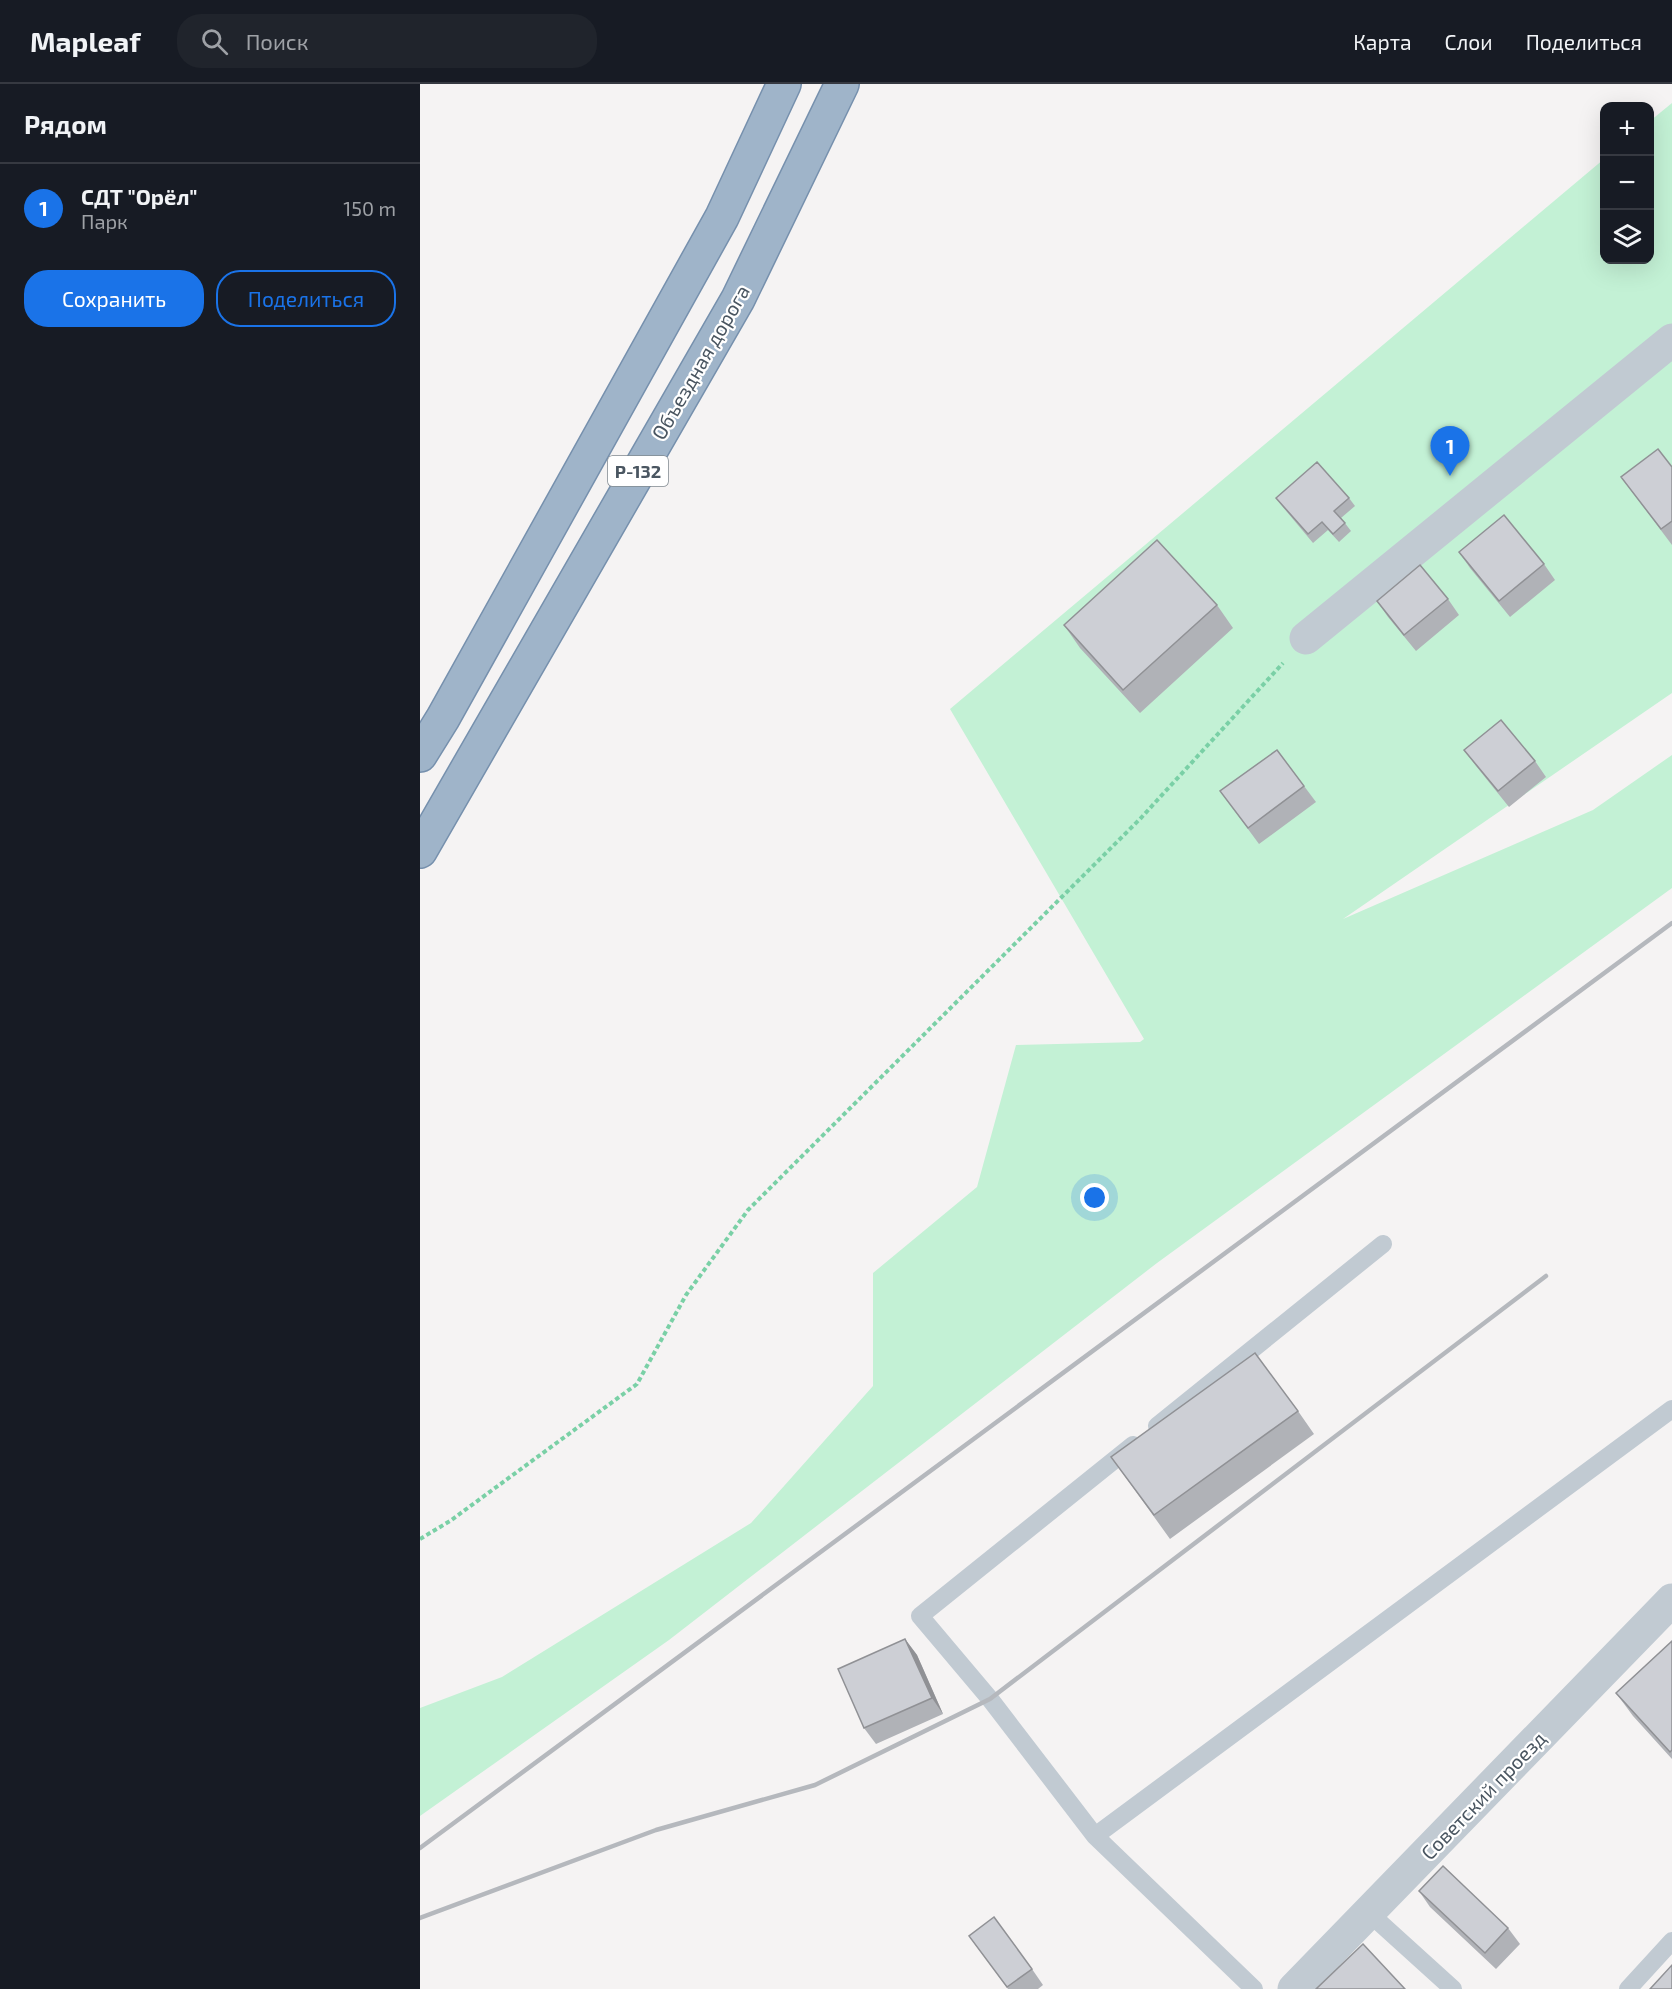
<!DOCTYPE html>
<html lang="ru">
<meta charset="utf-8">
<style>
body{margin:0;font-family:"Exo 2",sans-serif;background:#20242c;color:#f1f3f6}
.controls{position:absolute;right:18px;top:18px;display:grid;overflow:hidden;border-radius:12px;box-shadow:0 6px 24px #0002}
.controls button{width:54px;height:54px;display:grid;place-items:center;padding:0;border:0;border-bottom:2px solid #363941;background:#171b24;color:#f1f3f6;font:30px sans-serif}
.you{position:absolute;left:675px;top:1114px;width:21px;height:21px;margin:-15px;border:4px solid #fff;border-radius:50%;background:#1a73e8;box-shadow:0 0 0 9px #1a73e833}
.badge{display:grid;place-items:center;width:39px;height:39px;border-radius:50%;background:#1a73e8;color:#fff;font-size:20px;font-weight:700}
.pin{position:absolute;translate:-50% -50px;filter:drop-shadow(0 2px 3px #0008)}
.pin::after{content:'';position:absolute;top:32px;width:21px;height:18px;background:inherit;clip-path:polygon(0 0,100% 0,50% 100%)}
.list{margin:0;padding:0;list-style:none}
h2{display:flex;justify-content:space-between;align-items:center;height:78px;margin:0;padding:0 24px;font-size:26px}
h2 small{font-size:20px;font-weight:400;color:#9ea1a6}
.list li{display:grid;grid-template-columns:39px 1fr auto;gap:18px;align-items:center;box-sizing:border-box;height:90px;padding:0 24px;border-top:2px solid #363941}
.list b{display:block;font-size:22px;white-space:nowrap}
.list p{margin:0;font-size:20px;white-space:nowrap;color:#9ea1a6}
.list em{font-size:20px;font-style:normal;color:#9ea1a6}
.actions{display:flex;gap:12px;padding:18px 24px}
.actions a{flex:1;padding:14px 0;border:2px solid #1a73e8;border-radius:24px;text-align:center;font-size:21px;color:#1a73e8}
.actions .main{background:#1a73e8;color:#fff}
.icon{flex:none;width:33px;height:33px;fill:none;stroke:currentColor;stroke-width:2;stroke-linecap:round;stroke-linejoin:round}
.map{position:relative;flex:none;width:1252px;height:1905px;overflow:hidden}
header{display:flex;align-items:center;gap:36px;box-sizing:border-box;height:84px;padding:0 30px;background:#171b24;border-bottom:2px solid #363941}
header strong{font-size:28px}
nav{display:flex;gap:33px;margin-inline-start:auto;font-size:21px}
.search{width:420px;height:54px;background:#20242c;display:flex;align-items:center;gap:15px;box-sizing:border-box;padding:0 21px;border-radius:24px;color:#9ea1a6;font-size:22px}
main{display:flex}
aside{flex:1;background:#171b24}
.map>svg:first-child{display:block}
</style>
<header>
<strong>Mapleaf</strong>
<div class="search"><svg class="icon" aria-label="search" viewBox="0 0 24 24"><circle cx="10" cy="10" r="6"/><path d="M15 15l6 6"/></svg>Поиск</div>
<nav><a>Карта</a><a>Слои</a><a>Поделиться</a></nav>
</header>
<main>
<aside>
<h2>Рядом<small></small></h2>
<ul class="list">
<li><span class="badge">1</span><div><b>СДТ &quot;Орёл&quot;</b><p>Парк</p></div><em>150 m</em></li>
</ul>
<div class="actions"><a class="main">Сохранить</a><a>Поделиться</a></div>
</aside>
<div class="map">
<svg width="1252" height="1905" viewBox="0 0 1252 1905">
<rect width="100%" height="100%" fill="#f5f3f3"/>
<path fill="#c3f1d5" d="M1252,19v590l-329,226 250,-109 79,-55v133l-515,375 -488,377 -249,176v-108l82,-31 249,-154 122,-137v-113l104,-86 39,-142 124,-3 4,-3 -194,-330 654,-550v101h46v-139z"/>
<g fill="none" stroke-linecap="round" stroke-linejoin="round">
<defs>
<path id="trunk" d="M0,671l23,-37 279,-501 62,-133
M0,767l318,-552 104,-215"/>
</defs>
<use href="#trunk" stroke="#7690ad" stroke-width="36"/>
<path stroke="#7ad0a6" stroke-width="4" stroke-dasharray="4.5 3" stroke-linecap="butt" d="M0,1455l30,-18 187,-137 49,-89 62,-85 392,-391 143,-156"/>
<path stroke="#c1cad2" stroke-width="18" d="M737,1342l226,-182
M713,1361l-213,171 70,83 105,137 159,153
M675,1752l577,-427
M948,1828l85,77
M1208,1905l44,-48"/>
<path stroke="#c1cad2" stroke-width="33" d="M886,554l366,-298
M874,1905l378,-389"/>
<use href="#trunk" stroke="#9fb4c9" stroke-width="33"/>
<path stroke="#b5b8bd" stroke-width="4.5" d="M0,1764l1252,-925
M0,1834l236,-88 159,-45 175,-86 556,-423"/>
</g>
<path fill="#b0b2b7" d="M1252,383v78l-51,-68z
M856,414h73l6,8 -14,12 10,13 -12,11 -11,-12 -15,13 -31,-37z
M1039,468l85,12 11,16 -45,37 -40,-49z
M1028,515l11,16 -43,36 -28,-34 -11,-16z
M797,521l16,23 -93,85 -60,-65 -16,-23z
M1044,666l71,11 11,16 -37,30 -33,-41z
M884,702l12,16 -57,42 -39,-53z
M878,1327l16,23 -144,105 -59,-82z
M485,1555l12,16 26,59 -67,30 -12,-16z
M1252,1557v118l-39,-43 -17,-23z
M999,1807l89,37 12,16 -24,25 -66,-62z
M549,1852l63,33 11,16 -5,4h-30z"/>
<path fill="#909195" d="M485,1555l12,16 26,59 -11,-16z"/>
<path fill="#cdcfd5" stroke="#909195" stroke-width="1.5" d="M1238,365l14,18v54l-11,8 -40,-52z
M897,378l32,36 -15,13 11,12 -12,11 -11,-12 -14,12 -32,-36z
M1084,431l40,49 -45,37 -40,-49z
M737,456l60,65 -94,85 -59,-65z
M1000,481l28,34 -44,36 -27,-34z
M1081,636l34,41 -37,30 -34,-41z
M857,666l27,36 -56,42 -28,-37z
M835,1269l43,58 -144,104 -43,-58z
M485,1555l27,59 -68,30 -26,-59z
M1252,1557v109l-2,2 -54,-59z
M1023,1782l65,62 -23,25 -66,-62z
M574,1833l38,52 -25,18 -38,-51z
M943,1860l42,45h-89z
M1252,1881v24h-22z"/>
<g text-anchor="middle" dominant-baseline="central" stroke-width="4.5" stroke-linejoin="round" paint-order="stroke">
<rect fill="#fff" stroke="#808990" stroke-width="1.5" x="188" y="372" width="60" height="30" rx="4.5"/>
<g font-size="18" font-weight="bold" fill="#4a5661">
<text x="218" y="387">Р-132</text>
</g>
<g font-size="20" fill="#4a5661" stroke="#fff">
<text transform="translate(280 278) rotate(-60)">Объездная дорога</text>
<text transform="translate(1063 1711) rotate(-46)">Советский проезд</text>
</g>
</g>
</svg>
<div class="controls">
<button>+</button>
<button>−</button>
<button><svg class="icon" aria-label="layers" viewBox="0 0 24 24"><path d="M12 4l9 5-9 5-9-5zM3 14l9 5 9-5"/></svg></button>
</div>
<div class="you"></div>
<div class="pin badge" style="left:1030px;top:392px">1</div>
</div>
</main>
